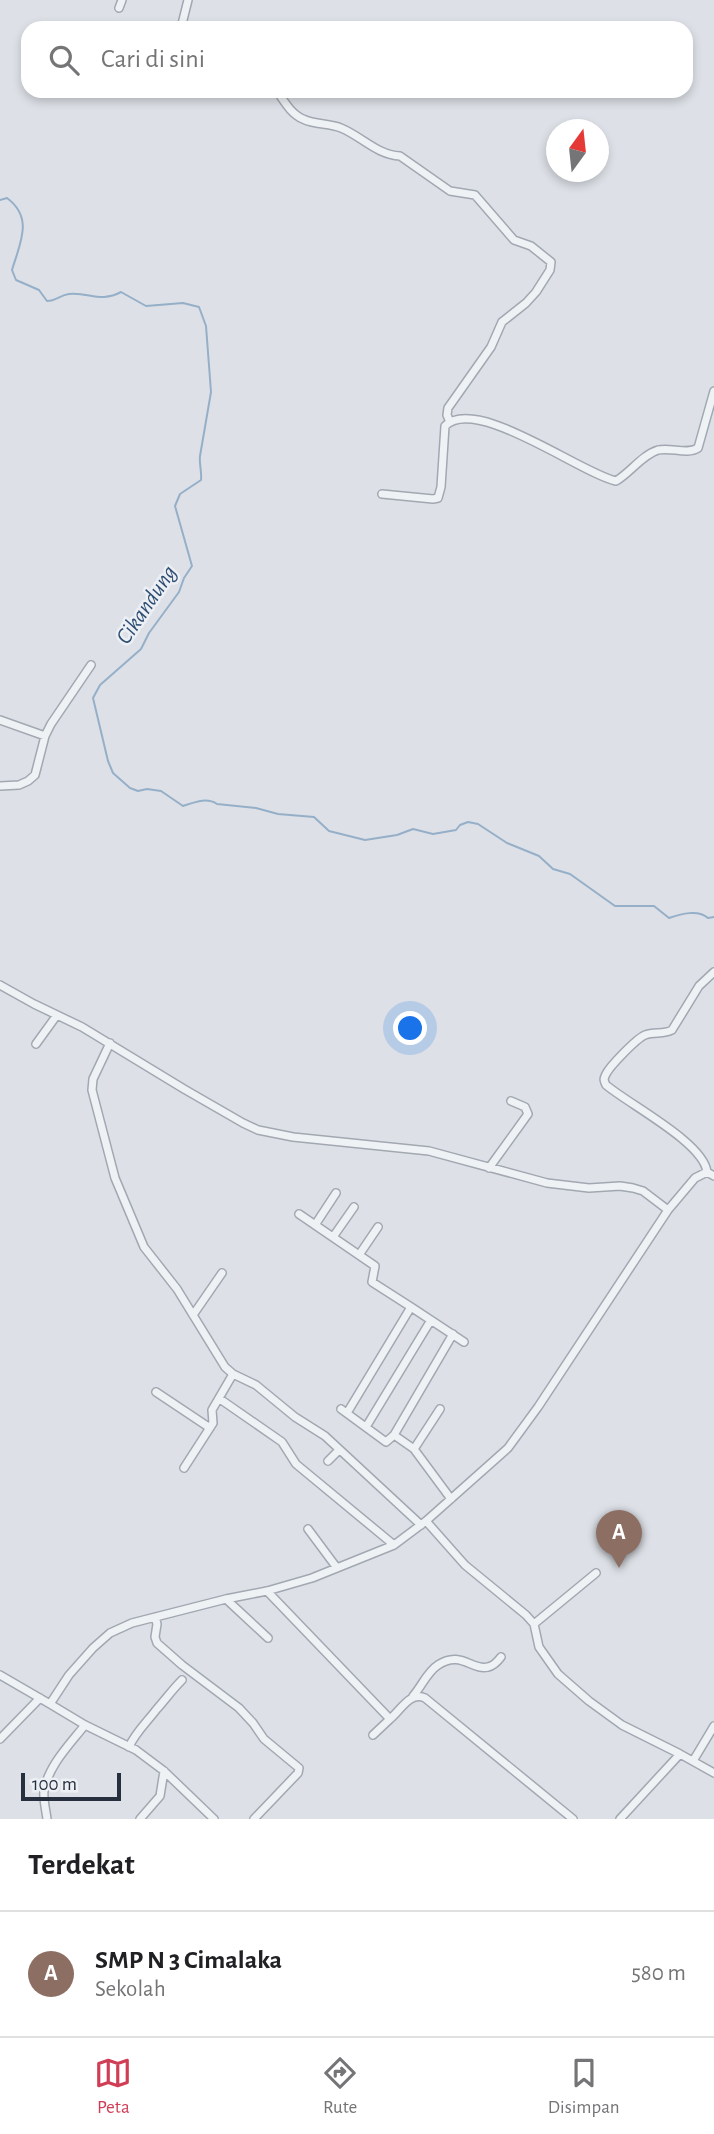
<!DOCTYPE html>
<html lang="id">
<style>
body{margin:0;font-family:"Alegreya Sans",sans-serif;background:#f6f6f6;color:#202124}
.compass{position:absolute;left:546px;top:119px;width:63px;height:63px;border-radius:50%;background:#fff;box-shadow:0 4px 10px #0003;rotate:15deg}
.scale{position:absolute;left:21px;bottom:18px;width:100px;box-sizing:border-box;padding-left:7px;border:4px solid #262f3e;border-top:0;font-size:19px;line-height:24px;white-space:nowrap;color:#262f3e;-webkit-text-stroke:5px #ecf0f5;paint-order:stroke}
.you{position:absolute;left:411px;top:1029px;width:24px;height:24px;margin:-18px;border:5px solid #fff;border-radius:50%;background:#1a73e8;box-shadow:0 0 0 10px #1a73e833}
.badge{display:grid;place-items:center;width:46px;height:46px;border-radius:50%;background:#d03e56;color:#fff;font-size:23px;font-weight:700}
.pin{position:absolute;translate:-50% -58px;filter:drop-shadow(0 2px 4px #0008)}
.pin::after{content:'';position:absolute;top:37px;width:24px;height:21px;background:inherit;clip-path:polygon(0 0,100% 0,50% 100%)}
.list{margin:0;padding:0;list-style:none}
h2{display:flex;justify-content:space-between;align-items:center;height:91px;margin:0;padding:0 28px;font-size:30px}
h2 small{font-size:23px;font-weight:400;color:#757577}
.list li{display:grid;grid-template-columns:46px 1fr auto;gap:21px;align-items:center;box-sizing:border-box;height:126px;padding:0 28px;border-top:2px solid #e0e0e0}
.list b{display:block;font-size:26px;white-space:nowrap}
.list p{margin:0;font-size:23px;white-space:nowrap;color:#757577}
.list em{font-size:23px;font-style:normal;color:#757577}
.icon{flex:none;width:38px;height:38px;fill:none;stroke:currentColor;stroke-width:2;stroke-linecap:round;stroke-linejoin:round}
.map{position:relative;flex:none;width:714px;height:1819px;overflow:hidden}
.search{position:absolute;background:#fff;box-shadow:0 4px 10px #0003;left:21px;right:21px;top:21px;height:77px;display:flex;align-items:center;gap:18px;box-sizing:border-box;padding:0 24px;border-radius:21px;color:#757577;font-size:26px}
.sheet{height:217px;background:#fff}
nav{display:flex;justify-content:space-around;align-items:center;box-sizing:border-box;height:98px;border-top:2px solid #e0e0e0;background:#fff;font-size:19px;color:#757577}
nav a{display:grid;justify-items:center;gap:4px}
nav .on{color:#d03e56}
.map>svg:first-child{display:block}
</style>
<div class="map">
<svg width="714" height="1819" viewBox="0 0 714 1819">
<rect width="100%" height="100%" fill="#dde1e7"/>
<g fill="none" stroke-linecap="round" stroke-linejoin="round">
<path stroke="#96afc8" stroke-width="2" d="M0,200l7,-2c27,20 13,45 5,72l4,10 23,10 8,11c9,0 13,-6 22,-7 20,-2 32,9 52,-2l25,14 37,-3 16,4 7,19 5,66 -11,64c-1,9 2,15 1,24l-21,14 -5,12 17,60 -8,12 -5,14 -30,41 -8,16 -41,36 -7,13 15,63 5,12 17,15 8,3 9,-2 14,2 22,15c12,-4 24,-9 34,-2l39,4 22,6 36,3 15,14 36,9 32,-5 16,-6 20,5 23,-4 4,-5 8,-3 10,2 29,19 32,13 14,13 17,5 45,32h39l15,12c12,-4 29,-9 39,0l6,-1"/>
<defs>
<path id="minor" d="M119,8l3,-8
M181,28l7,-28
M277,91c7,10 14,23 26,28 12,6 26,4 38,9 20,8 36,27 59,28l50,35 25,4 39,45 17,6 20,16 -1,8 -14,22 -10,11 -24,19 -11,25 -43,61 -1,7 3,7
M382,494l51,5 5,-1 3,-11 4,-61c31,-31 135,47 171,55 14,-8 26,-26 42,-31 13,-3 29,5 40,-2l16,-57
M0,720l45,16
M0,786l19,-1 9,-4 7,-6 10,-39 6,-12 40,-59
M0,985l34,19 48,23 102,62 59,34 15,7 35,7 136,14 118,32 42,5 31,-2 13,2 10,3 25,19
M110,1043l-17,36 -1,11 23,88 29,69 33,42 48,78 8,7 23,11 39,32 30,19 96,89
M36,1044l21,-29
M489,1168l39,-54 -3,-7 -14,-6
M707,1172c-3,-29 -77,-67 -101,-87 -2,-5 -3,-5 0,-11 4,-8 30,-35 39,-39 9,-4 18,0 27,-5l27,-44 15,-14
M299,1214l76,52 -3,16 39,25
M315,1225l21,-32
M333,1237l21,-30
M359,1255l19,-28
M193,1315l29,-42
M156,1392l54,36
M220,1399l62,43 14,22 98,81
M341,1409l45,33 8,-7 20,14
M440,1409l-26,40 37,50
M347,1413l64,-106 53,35
M366,1427l65,-107
M394,1435l59,-101
M328,1461l11,-11
M184,1468l29,-45 -1,-13 21,-36
M426,1521l39,44 61,50 8,9 5,23 19,27 31,27 33,24 58,29
M308,1529l29,39
M267,1591l123,128c11,-9 20,-28 35,-21l148,121
M226,1599l42,39
M155,1617l2,7 -2,13 2,6 25,22 57,43 14,15 11,16 35,29 -1,5 -44,46
M534,1624l62,-51
M0,1675l50,29
M413,1696c9,-10 14,-24 25,-31 23,-15 34,6 50,2 5,-1 10,-6 13,-10
M373,1735l17,-16
M0,1739l40,-41
M129,1747c6,-14 18,-25 27,-37 9,-10 16,-20 26,-30
M693,1761l21,-35
M47,1819c-1,-9 -4,-19 -3,-28 4,-25 26,-47 41,-66
M140,1819l20,-23 4,-25
M214,1819l-50,-48 -28,-21 -51,-25 -35,-21 19,-29 24,-27 17,-15 22,-10 94,-24 41,-8 45,-13 82,-33 32,-24 82,-73 30,-41 130,-197 27,-32 12,-6 7,4
M620,1819l60,-65 34,19"/>
</defs>
<use href="#minor" stroke="#a2a8b1" stroke-width="10"/>
<use href="#minor" stroke="#eff2f5" stroke-width="7"/>
</g>
<g text-anchor="middle" dominant-baseline="central" stroke-width="5" stroke-linejoin="round" paint-order="stroke">
<g font-size="23" font-style="italic" fill="#304e72" stroke="#ecf0f5">
<text transform="translate(147 605) rotate(-56)">Cikandung</text>
</g>
</g>
</svg>
<svg class="compass" viewBox="-18 -18 36 36"><path d="M0-13l5 13h-10z" fill="#e53935"/><path d="M0 13l5-13h-10z" fill="#757577"/></svg>
<div class="scale">100 m</div>
<div class="you"></div>
<div class="pin badge" style="left:619px;top:1568px;background:#8d6e63">A</div>
<div class="search"><svg class="icon" aria-label="search" viewBox="0 0 24 24"><circle cx="10" cy="10" r="6"/><path d="M15 15l6 6"/></svg>Cari di sini</div>
</div>
<section class="sheet">
<h2>Terdekat<small></small></h2>
<ul class="list">
<li><span class="badge" style="background:#8d6e63">A</span><div><b>SMP N 3 Cimalaka</b><p>Sekolah</p></div><em>580 m</em></li>
</ul>
</section>
<nav>
<a class="on"><svg class="icon" aria-label="map" viewBox="0 0 24 24"><path d="M3 6l6-2 6 2 6-2v14l-6 2-6-2-6 2zM9 4v14M15 6v14"/></svg>Peta</a>
<a><svg class="icon" aria-label="directions" viewBox="0 0 24 24"><path d="M12 3l9 9-9 9-9-9zM9 14v-3h6M13 9l2 2-2 2"/></svg>Rute</a>
<a><svg class="icon" aria-label="saved" viewBox="0 0 24 24"><path d="M7 4h10v16l-5-4-5 4z"/></svg>Disimpan</a>
</nav>
